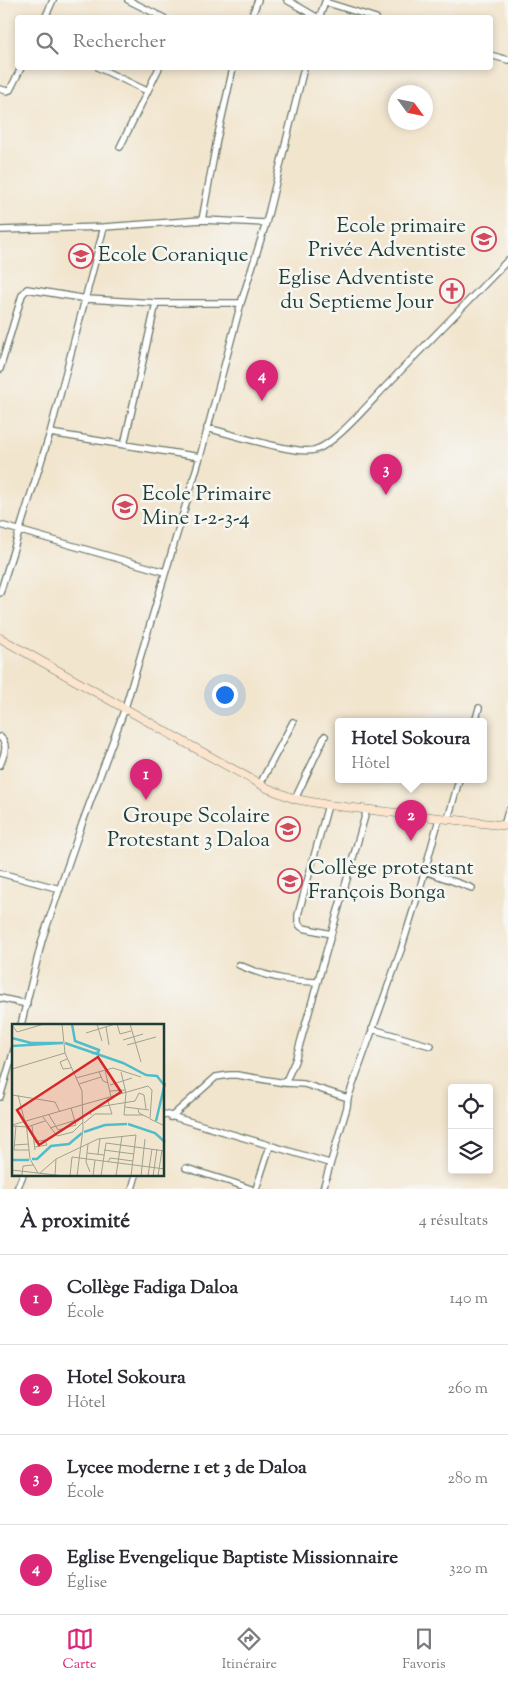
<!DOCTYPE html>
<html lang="fr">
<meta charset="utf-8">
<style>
body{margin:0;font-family:"Sorts Mill Goudy",serif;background:#f7f7f7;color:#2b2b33}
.controls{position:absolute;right:15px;bottom:15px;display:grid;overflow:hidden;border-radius:5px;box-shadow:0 2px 8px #0003}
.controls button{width:45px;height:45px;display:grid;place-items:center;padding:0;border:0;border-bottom:1px solid #e1e1e2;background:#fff;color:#2b2b33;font:25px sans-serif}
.compass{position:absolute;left:388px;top:85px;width:45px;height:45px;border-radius:50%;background:#fff;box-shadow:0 2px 8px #0003;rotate:123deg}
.you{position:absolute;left:224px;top:694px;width:18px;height:18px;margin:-12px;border:4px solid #fff;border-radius:50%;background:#1a73e8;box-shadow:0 0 0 8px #1a73e833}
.badge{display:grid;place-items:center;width:32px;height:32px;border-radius:50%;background:#db2777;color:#fff;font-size:16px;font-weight:700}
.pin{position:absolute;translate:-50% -41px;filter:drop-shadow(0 1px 2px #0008)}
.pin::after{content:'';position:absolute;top:26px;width:18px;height:15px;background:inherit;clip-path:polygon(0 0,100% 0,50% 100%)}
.popup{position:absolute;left:335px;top:718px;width:152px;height:65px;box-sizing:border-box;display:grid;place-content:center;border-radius:5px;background:#fff;filter:drop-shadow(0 1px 4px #0005);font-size:16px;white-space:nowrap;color:#7c7c81}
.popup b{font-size:19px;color:#2b2b33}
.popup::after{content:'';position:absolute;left:50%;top:100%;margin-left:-10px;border:10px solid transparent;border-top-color:#fff}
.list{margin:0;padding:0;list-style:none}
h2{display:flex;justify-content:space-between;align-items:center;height:65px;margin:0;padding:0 20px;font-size:21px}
h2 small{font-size:16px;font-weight:400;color:#7c7c81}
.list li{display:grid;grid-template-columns:32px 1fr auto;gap:15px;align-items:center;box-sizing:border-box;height:90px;padding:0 20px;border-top:1px solid #e1e1e2}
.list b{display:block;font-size:19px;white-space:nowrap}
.list p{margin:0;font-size:16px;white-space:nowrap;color:#7c7c81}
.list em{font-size:16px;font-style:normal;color:#7c7c81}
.icon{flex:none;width:28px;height:28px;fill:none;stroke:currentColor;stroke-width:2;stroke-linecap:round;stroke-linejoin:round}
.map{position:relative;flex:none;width:508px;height:1189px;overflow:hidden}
.search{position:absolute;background:#fff;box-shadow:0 2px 8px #0003;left:15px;right:15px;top:15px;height:55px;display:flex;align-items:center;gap:12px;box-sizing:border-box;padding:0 18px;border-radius:5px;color:#7c7c81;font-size:19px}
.sheet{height:425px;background:#fff}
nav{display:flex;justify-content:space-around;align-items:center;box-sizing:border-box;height:70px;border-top:1px solid #e1e1e2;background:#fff;font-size:14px;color:#7c7c81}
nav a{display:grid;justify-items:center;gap:2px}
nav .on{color:#db2777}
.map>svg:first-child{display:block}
</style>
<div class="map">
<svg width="508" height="1189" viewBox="0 0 508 1189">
<rect width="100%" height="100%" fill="#f6f6f2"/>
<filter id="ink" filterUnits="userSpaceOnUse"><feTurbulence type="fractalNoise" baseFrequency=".02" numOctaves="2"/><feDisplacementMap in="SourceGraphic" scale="10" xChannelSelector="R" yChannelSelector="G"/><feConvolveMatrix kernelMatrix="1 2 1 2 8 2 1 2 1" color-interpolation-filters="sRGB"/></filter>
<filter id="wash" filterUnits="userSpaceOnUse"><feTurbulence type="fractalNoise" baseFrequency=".0096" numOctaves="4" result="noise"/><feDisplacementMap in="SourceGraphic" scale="20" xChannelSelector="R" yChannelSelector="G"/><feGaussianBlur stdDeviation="1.12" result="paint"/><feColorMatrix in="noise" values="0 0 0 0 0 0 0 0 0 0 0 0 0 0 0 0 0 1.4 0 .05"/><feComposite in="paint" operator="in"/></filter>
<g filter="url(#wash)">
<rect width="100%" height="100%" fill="#f2e5ce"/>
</g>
<g filter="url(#ink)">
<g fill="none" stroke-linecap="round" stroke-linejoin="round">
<defs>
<path id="street" d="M128,0l36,18
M287,0l31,18
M325,2l51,16
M45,18l8,-18
M251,18l7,-18
M319,18l7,-18
M490,55l18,5
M99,68l48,23
M0,89l7,2 3,-1 11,-22
M120,147l39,-79
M202,220l15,-81 16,-71
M0,230l104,-3 98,-7 64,3
M0,369l22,-74 5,-6 60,10 69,4h85
M207,428c21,5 89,27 107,22 21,-5 57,-49 73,-65 40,-42 81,-83 121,-125
M50,433l150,24
M124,445l32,-142
M0,525l165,47
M0,593l50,-160 54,-206
M475,722l4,-14
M0,737c9,7 4,18 0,28
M260,784l33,-62
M295,799l30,-63
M328,805l-30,110c0,6 -1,10 5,13l28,6
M448,819l11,-39
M504,826l4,-15
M425,871l47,17
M0,873l60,16
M239,965c25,11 50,17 77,17
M0,998l27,6
M21,1025l21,-85 40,-116 43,-116 75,-251 41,-154 25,-80 38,-155
M372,1029l59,17
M285,1083l10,-22 72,-252
M0,1097l14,-47
M164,1114l165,49
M171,1117l45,-40 13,-2h8l48,8 19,1 44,14
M186,1168l48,15 17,6
M17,1189l6,-14
M132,1189l4,-14
M256,1189l14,-43
M323,1189l24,-82 1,-9 53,-148 19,-62 19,-69"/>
<path id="secondary" d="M0,638l186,105 81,45 28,11 33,6 180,21"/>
</defs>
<use href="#street" stroke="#69786a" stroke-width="8"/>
<use href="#secondary" stroke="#69786a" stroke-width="9"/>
<use href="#street" stroke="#fff" stroke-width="5.5"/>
<use href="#secondary" stroke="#fce5cf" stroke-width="8"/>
</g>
</g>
<defs>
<symbol id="school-ring" viewBox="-11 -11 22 22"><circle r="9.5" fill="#f6f6f2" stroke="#d1495b" stroke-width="1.5"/><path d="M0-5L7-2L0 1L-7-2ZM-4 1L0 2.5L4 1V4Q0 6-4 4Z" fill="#d1495b"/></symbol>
<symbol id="church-ring" viewBox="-11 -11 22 22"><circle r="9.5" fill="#f6f6f2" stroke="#d1495b" stroke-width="1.5"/><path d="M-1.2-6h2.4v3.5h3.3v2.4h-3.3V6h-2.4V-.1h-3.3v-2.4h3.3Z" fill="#d1495b"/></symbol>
</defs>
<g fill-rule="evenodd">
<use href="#school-ring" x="470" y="225" width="28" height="28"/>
<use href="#school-ring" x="67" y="242" width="28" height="28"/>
<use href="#church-ring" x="438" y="277" width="28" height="28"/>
<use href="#school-ring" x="111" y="493" width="28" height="28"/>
<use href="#school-ring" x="274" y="815" width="28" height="28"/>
<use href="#school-ring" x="276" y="867" width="28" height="28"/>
</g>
<g text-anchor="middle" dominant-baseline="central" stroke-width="5" stroke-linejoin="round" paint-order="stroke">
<g font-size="21" fill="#1f3d34" stroke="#f6f6f2" text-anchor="end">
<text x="466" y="227">Ecole primaire<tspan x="466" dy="24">Privée Adventiste</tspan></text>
<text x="98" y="256" text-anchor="start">Ecole Coranique</text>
<text x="434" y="279">Eglise Adventiste<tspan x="434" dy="24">du Septieme Jour</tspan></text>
<text x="142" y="495" text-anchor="start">Ecole Primaire<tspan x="142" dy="24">Mine 1-2-3-4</tspan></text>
<text x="270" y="817">Groupe Scolaire<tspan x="270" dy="24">Protestant 3 Daloa</tspan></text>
<text x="308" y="869" text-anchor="start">Collège protestant<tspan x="308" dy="24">François Bonga</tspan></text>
</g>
</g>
<g transform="translate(12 1024)">
<rect width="152" height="152" fill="#f2e5ce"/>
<path fill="none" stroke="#51bdcb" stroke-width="2.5" d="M60,0l3,17 24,9 -1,3h-6M0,14l19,5h32M53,19l58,20 23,12 11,1 7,9M0,22l50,-3M144,97l9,-38M116,100l27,9 10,9M72,108l21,-7 22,-1M20,135h5l14,-13 18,-2 13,-11M0,136h17"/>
<path fill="none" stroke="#9ea290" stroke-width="1" d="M50,0l3,29 17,38 1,38 -6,47M85,0l5,17M105,0l3,10 11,-3M118,0l11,38M0,1l5,7 27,-8M94,3l3,18M74,9l29,-9M111,16l20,-6M115,21l29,-8M55,35l-7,3 3,7 8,-1M0,45l53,-16M93,46l6,27M87,48l4,9 5,2M109,48l5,21 -2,22h19M64,54l37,-10 28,9M0,60v11l43,7 5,10M67,60l22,-7M98,61l22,-7M98,67l15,-1M6,71l7,27M113,83l24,3M126,85l1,4 10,5M37,91l9,15 18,-5 -5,-17M79,91l-1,-4 14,-5 31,-5 4,-8 5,2 2,14M31,93l14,19 16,-4 10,-10M14,98l4,37 8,14M72,99l11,-9h17l-5,-16M0,101l136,-39 4,4 -2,29 15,7M4,101l-2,25h15M0,102l15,1 18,-6M20,102l3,24M38,104l33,-10M22,118l11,-2 2,5 -12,2M94,119l59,8M76,120l-2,18 4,10M2,121l15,-1M92,126l30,4M75,129l17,2M86,130l2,-16M96,138l2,-4 23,3M0,146l52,6M28,149l16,-14 42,-20 38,-4 -5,41M0,151h10l1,-9 10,-1M43,151l1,-16M58,152l2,-19 93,12M81,152l2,-16M89,152l5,-33M104,152l6,-40M129,152l4,-37M136,152l4,-27M141,152l4,-27M146,152l4,-26"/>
<path fill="#d62828" fill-opacity="0.15" stroke="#d62828" stroke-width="2.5" d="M86,33l23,35 -82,53 -22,-35z"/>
<rect width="152" height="152" fill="none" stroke="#1f3d34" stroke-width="2.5"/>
</g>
</svg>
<div class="controls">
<button><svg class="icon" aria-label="locate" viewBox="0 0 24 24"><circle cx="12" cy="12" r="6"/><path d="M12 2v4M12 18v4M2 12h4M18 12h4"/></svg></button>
<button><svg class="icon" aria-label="layers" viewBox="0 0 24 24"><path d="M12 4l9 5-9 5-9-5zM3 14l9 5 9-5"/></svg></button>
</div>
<svg class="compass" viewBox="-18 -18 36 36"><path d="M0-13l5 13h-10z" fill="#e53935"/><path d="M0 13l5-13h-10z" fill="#7c7c81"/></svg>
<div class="you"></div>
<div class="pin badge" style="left:146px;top:800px">1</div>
<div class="pin badge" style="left:411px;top:841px">2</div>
<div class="popup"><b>Hotel Sokoura</b>Hôtel</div>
<div class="pin badge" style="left:386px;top:495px">3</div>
<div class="pin badge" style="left:262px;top:401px">4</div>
<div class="search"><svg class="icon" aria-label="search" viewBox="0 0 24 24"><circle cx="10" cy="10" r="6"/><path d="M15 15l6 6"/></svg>Rechercher</div>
</div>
<section class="sheet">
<h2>À proximité<small>4 résultats</small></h2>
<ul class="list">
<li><span class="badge">1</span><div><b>Collège Fadiga Daloa</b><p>École</p></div><em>140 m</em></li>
<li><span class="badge">2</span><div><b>Hotel Sokoura</b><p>Hôtel</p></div><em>260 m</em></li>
<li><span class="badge">3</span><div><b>Lycee moderne 1 et 3 de Daloa</b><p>École</p></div><em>280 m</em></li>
<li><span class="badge">4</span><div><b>Eglise Evengelique Baptiste Missionnaire</b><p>Église</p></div><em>320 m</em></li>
</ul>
</section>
<nav>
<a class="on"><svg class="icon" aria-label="map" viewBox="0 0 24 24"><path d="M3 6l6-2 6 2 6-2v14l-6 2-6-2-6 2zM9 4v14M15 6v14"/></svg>Carte</a>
<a><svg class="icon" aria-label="directions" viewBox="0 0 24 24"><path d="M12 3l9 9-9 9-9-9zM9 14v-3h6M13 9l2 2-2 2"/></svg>Itinéraire</a>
<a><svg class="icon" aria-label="saved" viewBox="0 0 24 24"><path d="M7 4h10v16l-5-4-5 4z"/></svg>Favoris</a>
</nav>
